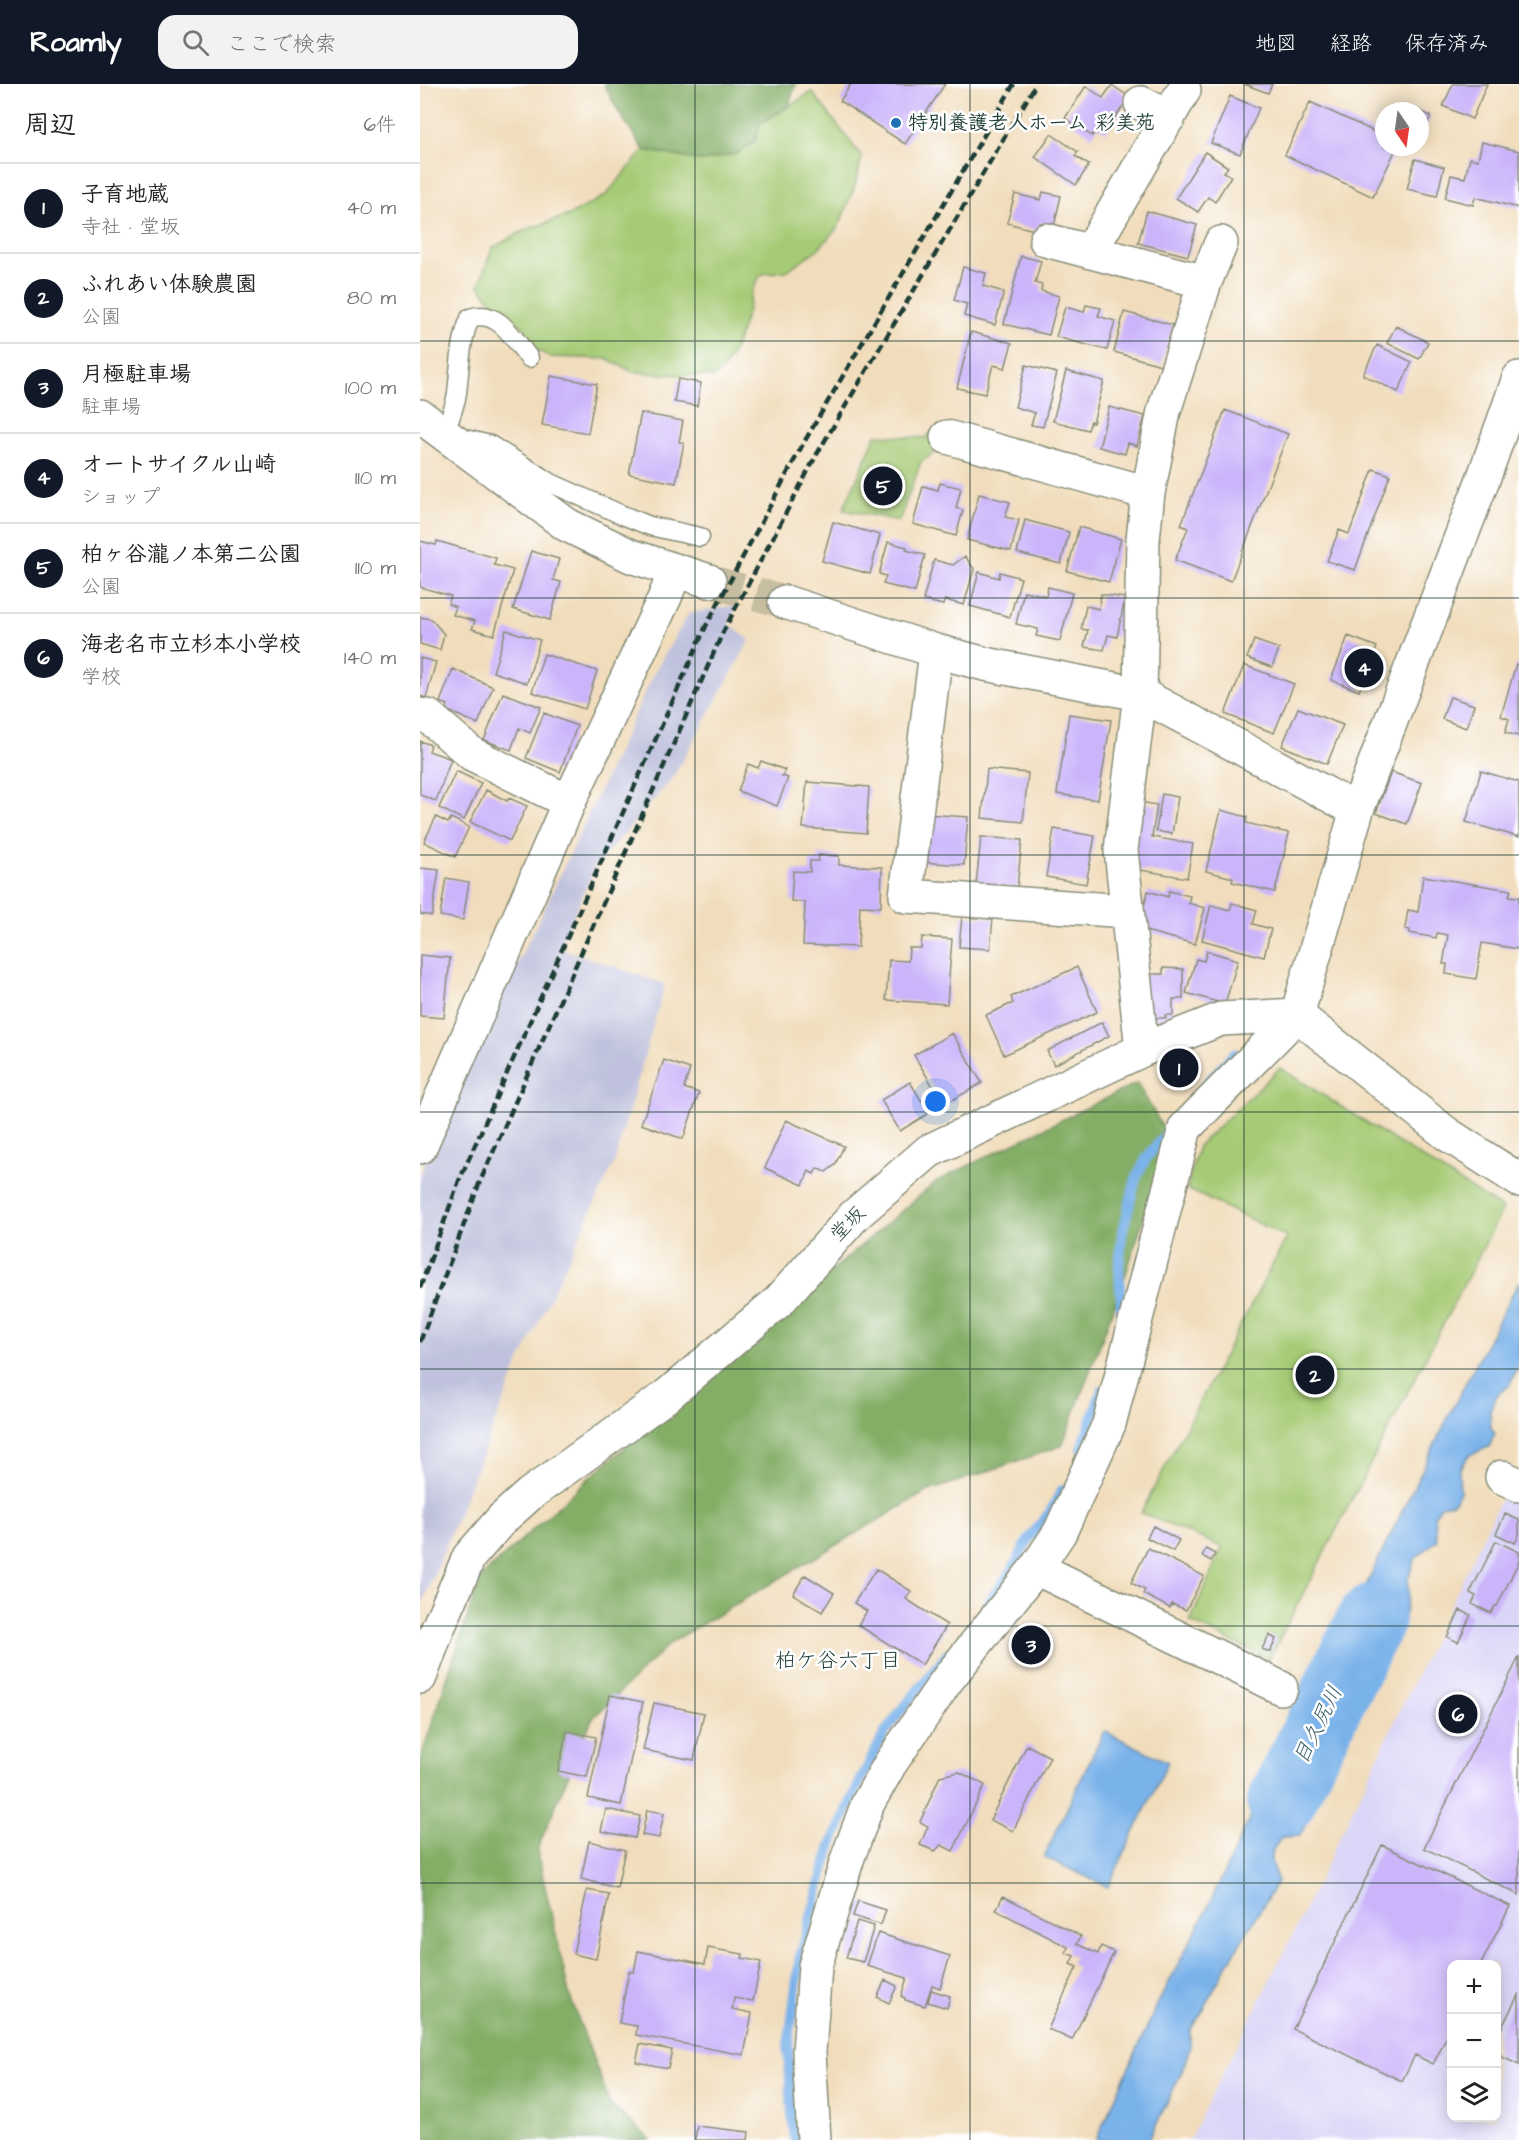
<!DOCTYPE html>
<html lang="ja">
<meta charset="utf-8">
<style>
body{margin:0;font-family:"Architects Daughter","Klee One",sans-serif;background:#f2f2f2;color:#222}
.controls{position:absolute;right:18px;bottom:18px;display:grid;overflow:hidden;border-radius:12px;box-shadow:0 3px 15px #0003}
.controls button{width:54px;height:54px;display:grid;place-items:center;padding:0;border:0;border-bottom:2px solid #e0e0e0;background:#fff;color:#222;font:30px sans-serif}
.compass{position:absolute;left:955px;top:18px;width:54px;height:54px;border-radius:50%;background:#fff;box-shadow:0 3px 15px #0003;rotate:167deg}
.you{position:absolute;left:516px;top:1018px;width:21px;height:21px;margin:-15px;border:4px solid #fff;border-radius:50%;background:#1a73e8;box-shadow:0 0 0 9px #1a73e833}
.badge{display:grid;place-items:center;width:39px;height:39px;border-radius:50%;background:#111827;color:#fff;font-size:20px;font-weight:700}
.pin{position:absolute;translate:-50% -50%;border:3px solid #fff;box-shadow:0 2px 6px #0006}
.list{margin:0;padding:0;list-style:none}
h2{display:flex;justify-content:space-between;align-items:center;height:78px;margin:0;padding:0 24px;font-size:26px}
h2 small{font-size:20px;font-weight:400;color:#767676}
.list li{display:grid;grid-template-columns:39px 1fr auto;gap:18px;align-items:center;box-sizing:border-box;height:90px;padding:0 24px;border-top:2px solid #e0e0e0}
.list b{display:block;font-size:22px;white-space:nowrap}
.list p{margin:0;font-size:20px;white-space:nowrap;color:#767676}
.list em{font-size:20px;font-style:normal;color:#767676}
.icon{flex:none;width:33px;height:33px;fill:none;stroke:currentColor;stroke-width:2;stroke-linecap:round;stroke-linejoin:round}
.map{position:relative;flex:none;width:1099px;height:2056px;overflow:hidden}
header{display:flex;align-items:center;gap:36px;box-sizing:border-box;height:84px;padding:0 30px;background:#111827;color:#fff}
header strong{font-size:28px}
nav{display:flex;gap:33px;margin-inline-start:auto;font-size:21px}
.search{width:420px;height:54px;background:#f2f2f2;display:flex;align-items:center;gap:15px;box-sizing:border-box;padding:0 21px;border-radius:18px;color:#767676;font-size:22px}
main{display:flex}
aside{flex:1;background:#fff}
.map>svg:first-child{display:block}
</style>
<header>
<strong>Roamly</strong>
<div class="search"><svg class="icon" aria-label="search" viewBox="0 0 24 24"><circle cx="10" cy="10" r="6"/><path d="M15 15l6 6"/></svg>ここで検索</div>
<nav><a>地図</a><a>経路</a><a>保存済み</a></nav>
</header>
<main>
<aside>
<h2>周辺<small>6件</small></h2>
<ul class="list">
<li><span class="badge">1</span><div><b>子育地蔵</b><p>寺社 · 堂坂</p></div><em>40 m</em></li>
<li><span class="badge">2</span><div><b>ふれあい体験農園</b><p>公園</p></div><em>80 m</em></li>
<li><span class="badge">3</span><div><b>月極駐車場</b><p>駐車場</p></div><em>100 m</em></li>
<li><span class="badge">4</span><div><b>オートサイクル山崎</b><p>ショップ</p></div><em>110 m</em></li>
<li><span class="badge">5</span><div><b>柏ヶ谷瀧ノ本第二公園</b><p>公園</p></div><em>110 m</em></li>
<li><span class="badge">6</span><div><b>海老名市立杉本小学校</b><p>学校</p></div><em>140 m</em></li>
</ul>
</aside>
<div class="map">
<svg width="1099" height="2056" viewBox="0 0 1099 2056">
<rect width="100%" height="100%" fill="#fff"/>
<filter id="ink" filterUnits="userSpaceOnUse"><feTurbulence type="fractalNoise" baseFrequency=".0167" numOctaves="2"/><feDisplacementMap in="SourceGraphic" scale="12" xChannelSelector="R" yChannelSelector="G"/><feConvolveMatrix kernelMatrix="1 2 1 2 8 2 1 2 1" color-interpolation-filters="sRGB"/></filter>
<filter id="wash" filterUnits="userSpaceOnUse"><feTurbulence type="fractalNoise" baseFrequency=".008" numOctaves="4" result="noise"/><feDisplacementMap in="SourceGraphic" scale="24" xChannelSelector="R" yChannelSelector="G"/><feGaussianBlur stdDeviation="1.35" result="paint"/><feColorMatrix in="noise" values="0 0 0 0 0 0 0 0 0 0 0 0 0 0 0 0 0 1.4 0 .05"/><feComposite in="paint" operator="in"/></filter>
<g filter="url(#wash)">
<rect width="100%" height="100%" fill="#f1ddbc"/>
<path fill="#dad6f7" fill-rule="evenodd" d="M1083,1411l16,8v637h-330l108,-214zM1032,1880h44v154h-44z"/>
<path fill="#c0c2dd" d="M317,521l-8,19 21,16 -78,139 -77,88 -36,81 106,36 -51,179 -98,207 -96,240v-433l17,-55 105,-208 114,-245 33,-56z"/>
<path fill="#a6ca74" stroke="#628454" stroke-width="1.5" d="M392,8l50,65 -6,26 -17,43 -21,23 -32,22 -24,3c-9,10 -11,22 -14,35 -7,22 -15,53 -33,68l-82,-5 -26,-13 -57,-2 -19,-10 -7,-20 -26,-18 -19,-23 13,-38 33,-18 47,-16 33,-18 39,-46 59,11 52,-20 5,-18z
M519,341l6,21 -24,16 -22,59 -56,-11 33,-75 49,3z
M860,984l223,141 -234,450 -79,-37 32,-75 -81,-34 146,-276 -100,-48 11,-43z"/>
<path fill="#84ae66" stroke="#52764d" stroke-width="1.5" d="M184,0h192l-8,23 -28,16 -5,18 -17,12 -35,8 -59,-11 -26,-39z
M717,999l32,55 -44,139 -63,169 -136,46 -256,151 -78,76 -55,131 32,144 41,110 41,36h-231v-380l60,-182 109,-100 348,-297z"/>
<path fill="#7ab2ea" stroke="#4c788f" stroke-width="1.5" d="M1099,1197v83l-10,22 -11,8 -8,16 1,18 4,5 -6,14 -20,8 -10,15 1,22 -7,11 -11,2 -8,11 3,24 -22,19 -7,20v17l-4,22 -30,68 -10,8 -8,21 -42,-21 15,-22 7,-26 14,-28 99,-203z
M888,1627l42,19 -50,106 -18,1c-16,20 -13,21 -4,44l-54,89 -20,39 -14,21v17l-8,24 -33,69h-53l61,-135 48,-92 62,-132 18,-17 4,-10v-15l14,-14z
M684,1647l64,31 -60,125 -64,-30z"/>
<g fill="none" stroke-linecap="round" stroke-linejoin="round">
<path stroke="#7ab2ea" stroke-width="10" d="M785,1001l29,-32
M702,1237l-3,-53 3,-33 14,-57 11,-21 28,-34
M661,1365l21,-59
M568,1518l23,-30 19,-35 20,-25 12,-22
M375,2056l-3,-27 -4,-65 12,-92 31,-110 31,-69 22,-43 16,-22 49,-60"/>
<path stroke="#7ab2ea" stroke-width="68" d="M861,1718l90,-183"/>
</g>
<g id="blocks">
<path fill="#cbb4fa" d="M431,0h94l-40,60 -65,-43z
M824,0h28l-4,9z
M1033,0h34l-15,35 -29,-13z
M692,1l17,12 -23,35 -8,-5 -6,9 -27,-18 21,-32 17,12z
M810,12l29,12 -19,46 -29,-11z
M890,18l74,34v11h13l-24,50 -88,-42z
M1000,27l11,5 -9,18 -2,-1z
M631,50l27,18 -3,4 14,9 -13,20 -41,-28z
M1062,58l37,9v57l-44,-11 -2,8 -28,-7 6,-23 14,3 5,-20 8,2z
M785,68l23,15 -4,5 7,4 -16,26 -7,-5 -10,15 -22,-14z
M995,75l29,8 -7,29 -30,-7z
M623,108l18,4 -7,30 -14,-3 -2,8 -31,-8 8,-29 26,6z
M727,127l50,14 -9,31 -50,-13z
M601,172l20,5 -6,22 7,2 -1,6 18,5 -10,39 -45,-11z
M543,183l23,6 -3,13 21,6 -9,33 -31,-9 3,-12 -13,-4z
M666,221l15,3 -3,8 17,5 -8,29 -51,-13 9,-30 19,5z
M704,228l49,13 -12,40 -47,-13z
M976,242l32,16 -9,17 -32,-16z
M551,248l41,11 -7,25 -12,-3 -8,29 -28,-6z
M957,261l35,17 -14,30 -35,-17z
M606,281l31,8 -14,54 -12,-2 4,-12 -20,-6z
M646,287l38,10 -11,42 -2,-2 -3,9 -35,-9z
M131,292l46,8 -9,49 -46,-8z
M258,295l23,4 -4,23 -23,-4z
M689,323l36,9 -8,30 -9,-3 -3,11 -26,-7z
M805,326l63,24 -57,147 -56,-21 13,-32 -7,-3z
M221,329l42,8 -4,21 5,1 -8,40 -47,-9z
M953,385l17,6 -35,95 -28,-9 12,-31 10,4z
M520,399l21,5 -5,20 7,2 -7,26 -43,-12 10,-38 15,4z
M559,410l31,8 -5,15 14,3 -8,31 -44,-11z
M605,436l44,12 -8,32 -44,-11z
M413,438l47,13 -10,39 -48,-13z
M659,443l42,12 -12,43 -42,-11z
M0,457l16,4 1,-4 59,17 -2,7 19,5 -19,65 -22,-6 3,-8 -22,-6 3,-8 -8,-3 3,-8 -31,-9z
M468,458l19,5 -1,3 19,5 -10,37 -32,-8 3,-8 -7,-2z
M111,467l28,8 -6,21 8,2 -11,38 -37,-11z
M545,472l9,13 -10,36 -19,-5 -2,5 -20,-5 11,-40 19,5z
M559,488l20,6 1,-6 21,6 -11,39 -40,-11z
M628,503l24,6 -12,48 -24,-5 2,-7 -22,-5 8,-33 22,5z
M681,510l24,4 -8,39 -9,-2 -4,15 -20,-3 4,-17 -7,-1 5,-23 13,3z
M0,533l11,2 13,15 -4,16 -20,-6z
M86,546l34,10 -13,43 -34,-11z
M928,552l29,11 -18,44 -28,-11z
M834,556l25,9 -7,18 -25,-9z
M124,570l53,17 -12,38 -53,-17z
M0,574l16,4 -10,36 -6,-2z
M1096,580l3,1v71l-14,-3 4,-14 -8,-3z
M824,581l50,19 -20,49 -49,-19z
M33,585l40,18 -15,37 -32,-14 2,-5 -8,-3z
M83,609l38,14 -11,26 -11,-5 -8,22 -27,-10z
M1030,613l24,8 -8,23 -24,-9z
M878,624l45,17 -16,39 -45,-18z
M124,629l33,13 -17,46 -34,-14z
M649,630l42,6 -13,80 -41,-6z
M0,657l11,4 -2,6 22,8 -15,42 -16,-6z
M341,677l24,9 -3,6 6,2 -11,28 -39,-15 10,-27 10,4z
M567,685l41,4 -5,49 -41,-4z
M36,687l25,12 -17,37 -25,-12z
M1061,687l38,11v55l-53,-15z
M971,688l31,11 -15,41 -31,-11z
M387,698l62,5 -3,46 -63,-5z
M66,706l21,11 2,-3 18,8 -17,35 -40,-19z
M742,710l16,3 -6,37 -16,-3z
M719,718l18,3 -5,32 41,7 -6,34 -59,-10z
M801,726l26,7 -1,6 43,10 -14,59 -43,-10 1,-4 -27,-7z
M505,730l43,3 -4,48 -43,-3z
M16,733l12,6 3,-5 18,9 -14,30 -31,-15z
M634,745l41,7 -9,48 -40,-7z
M561,753l41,3 -5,48 -41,-3z
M399,771l20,1v9l43,2 -1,40 -21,-1 -2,41 -55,-2 2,-43 -14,-1 2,-30 17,1v-11h8z
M0,784l19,2 -7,46 -12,-2z
M1003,792l88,14 -2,6 10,1v52l-37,-6 -6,36 -30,-5 1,-10h-4l5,-29 -11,-2 -1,5 -27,-5 1,-3 -5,-1 3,-19 10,2z
M26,794l23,4 -6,38 -23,-4z
M728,807l20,6 1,-6 21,5 -2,7 17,5 -10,36 -57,-15z
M812,819l25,7 -4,14 18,5 -7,28 -62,-17 9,-35 19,5z
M542,832l31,2 -3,31 -31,-2z
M502,853l30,2 -5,65 -61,-4 3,-40 19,1 1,-13h12z
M787,867l31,9 -13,44 -39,-11 10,-34 8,2z
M0,871l30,3 -6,60 -24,-2z
M657,883l20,45 -93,43 -18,-40 27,-12 -2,-6z
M743,884l20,1v30h-10v16h-8l1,3h-22l-3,-44h22z
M682,938l7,14 -55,29 -7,-14z
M532,949l30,50 -38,22 -30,-50z
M765,966l8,31 -21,5 -8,-31z
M244,976l26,9 -6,19 15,5 -16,46 -42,-15z
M490,998l19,31 -29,18 -19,-31z
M366,1036l58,26 -9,19 -9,7 -9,-4 -3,6 -5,-3 -6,14 -38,-17z
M1085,1430l14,6v15l-4,8 -19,-9z
M733,1442l26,14 -6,11 -26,-13z
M1076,1457l23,11v9l-22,45h-2l-4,7 -19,-9 4,-8 -6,-3z
M728,1464l56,28 -18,34 -14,-6 -2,4 -27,-14 2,-4 -14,-7z
M786,1465l9,5 -4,7 -9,-5z
M456,1485l35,22 -5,8 41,26 -25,40 -64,-40 9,-14 -13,-8z
M385,1491l29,18 -12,19 -29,-18z
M1040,1526l11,5 -13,27 -11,-5z
M849,1551l7,4 -6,13 -8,-3z
M1099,1573v238l-95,-47z
M190,1611l33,7 -22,103 -33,-7z
M234,1619l50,10 -10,47 -51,-10z
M147,1647l29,6 -9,40 -29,-6z
M607,1661l23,12 -37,74 -23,-11z
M539,1688l26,13 -32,66 -12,-6 -6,6 -15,-6 8,-19 -8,-4 20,-46z
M186,1725l34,7 -5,22 -34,-7z
M227,1726l17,3 -5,25 -17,-3z
M169,1757l36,9 -8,38 -36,-9z
M962,1761l128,61 -29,58h-29v63l-19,37 -18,-9 -13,26 -109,-52z
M167,1806l22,4 -13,65 -23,-5z
M583,1812l78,40 -4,8 21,10 3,-8 13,6 -42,88 -24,-11 29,-62 -7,-3 4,-8 -8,-3 2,-6 -72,-37z
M438,1817l28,9 -5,15 -28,-9z
M437,1837l17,5 -11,36 -17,-4z
M458,1849l72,23 -10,32 -8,-3 -7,21 -20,-6v-2l-4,-2 6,-18 -40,-12z
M288,1864l35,6 -1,4 19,4 -8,39 -19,-3 -2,11 20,4 -8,42 -108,-20 1,-9 -18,-3 10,-52 5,1 4,-21 67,13z
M465,1896l12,6 -8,17 -12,-6z
M511,1906l19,6 -3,12 -19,-6z
M1099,1909v72l-23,-11v-15z
M220,1960l32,6 -4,18 -32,-6z
M277,2042l52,6 -1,8h-53z"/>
</g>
</g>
<g filter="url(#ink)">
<use href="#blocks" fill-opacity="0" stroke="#888d78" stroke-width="1.5"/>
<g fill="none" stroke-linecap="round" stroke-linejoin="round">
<path stroke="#c7bda1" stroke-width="33" stroke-dasharray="33 16" stroke-linecap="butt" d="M289,497l76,21"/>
<defs>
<path id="service" d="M109,274c-15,-19 -31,-50 -59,-40 -10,24 -10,50 -13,75 -2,14 -8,28 -13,41l46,11 61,38 69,31 30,12 50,11"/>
<path id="minor" d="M721,19l28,14
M626,156l159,42
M670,168l94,-162
M0,332l147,109 64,31 78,25
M527,353l201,56
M365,518l151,49 49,13 155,30 217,116
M516,567l-30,245 221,15
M0,631l8,1 44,38 97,48
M877,931l150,119 72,46
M722,966l-21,-200 19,-156 3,-155 5,-46 16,-82 41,-129 16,-39
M0,1063l149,-345 96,-205 10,-26
M1082,1393l17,8
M616,1484l245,120
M0,1593l18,-49 31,-71 33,-38 28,-25 135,-97 114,-96 75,-85 75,-65 213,-101 79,-31 76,-4
M394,2056l-5,-88 6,-86 33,-109 20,-54 22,-39 57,-84 89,-112 24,-36 49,-108 76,-296 112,-113 60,-205 128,-336 34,-96"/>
</defs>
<use href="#service" stroke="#888d78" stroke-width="21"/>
<use href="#minor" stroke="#888d78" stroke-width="36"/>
<use href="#service" stroke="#fff" stroke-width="18"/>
<use href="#minor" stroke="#fff" stroke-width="33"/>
<path stroke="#1f3d34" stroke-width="4.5" stroke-dasharray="9 4.5" stroke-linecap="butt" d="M0,1204l39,-107 247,-555 97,-182 211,-360
M0,1258l59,-158 244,-552 94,-178 219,-370"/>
</g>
</g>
<path fill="none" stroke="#1f3d34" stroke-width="1.5" stroke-opacity="0.55" d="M275,0v2056M550,0v2056M824,0v2056M0,257h1099M0,514h1099M0,771h1099M0,1028h1099M0,1285h1099M0,1542h1099M0,1799h1099"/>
<circle fill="#1f6fb2" stroke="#fff" stroke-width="2" cx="476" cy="39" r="6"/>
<g text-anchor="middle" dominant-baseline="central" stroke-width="5" stroke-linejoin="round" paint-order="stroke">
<g font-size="20" font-weight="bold" fill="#1f3d34" stroke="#fff" text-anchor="start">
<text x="488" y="39">特別養護老人ホーム 彩美苑</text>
</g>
<g font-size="20" fill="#1f3d34" stroke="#fff">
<text transform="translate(428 1140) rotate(-46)">堂坂</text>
</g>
<g font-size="21" fill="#1f3d34" stroke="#fff">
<text x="418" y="1576">柏ケ谷六丁目</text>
</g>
<g font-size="21" font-style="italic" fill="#3a606b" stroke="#fff">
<text transform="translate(898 1641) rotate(-64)">目久尻川</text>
</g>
</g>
</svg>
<div class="controls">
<button>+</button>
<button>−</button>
<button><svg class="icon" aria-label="layers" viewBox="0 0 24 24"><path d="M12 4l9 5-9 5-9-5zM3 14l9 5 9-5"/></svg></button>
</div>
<svg class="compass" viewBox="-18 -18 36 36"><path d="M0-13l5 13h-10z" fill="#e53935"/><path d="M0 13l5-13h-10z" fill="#767676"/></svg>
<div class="you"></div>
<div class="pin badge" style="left:759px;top:984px">1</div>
<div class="pin badge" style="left:895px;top:1291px">2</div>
<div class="pin badge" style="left:611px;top:1561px">3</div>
<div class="pin badge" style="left:944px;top:584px">4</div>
<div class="pin badge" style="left:463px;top:402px">5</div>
<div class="pin badge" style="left:1038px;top:1630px">6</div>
</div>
</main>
